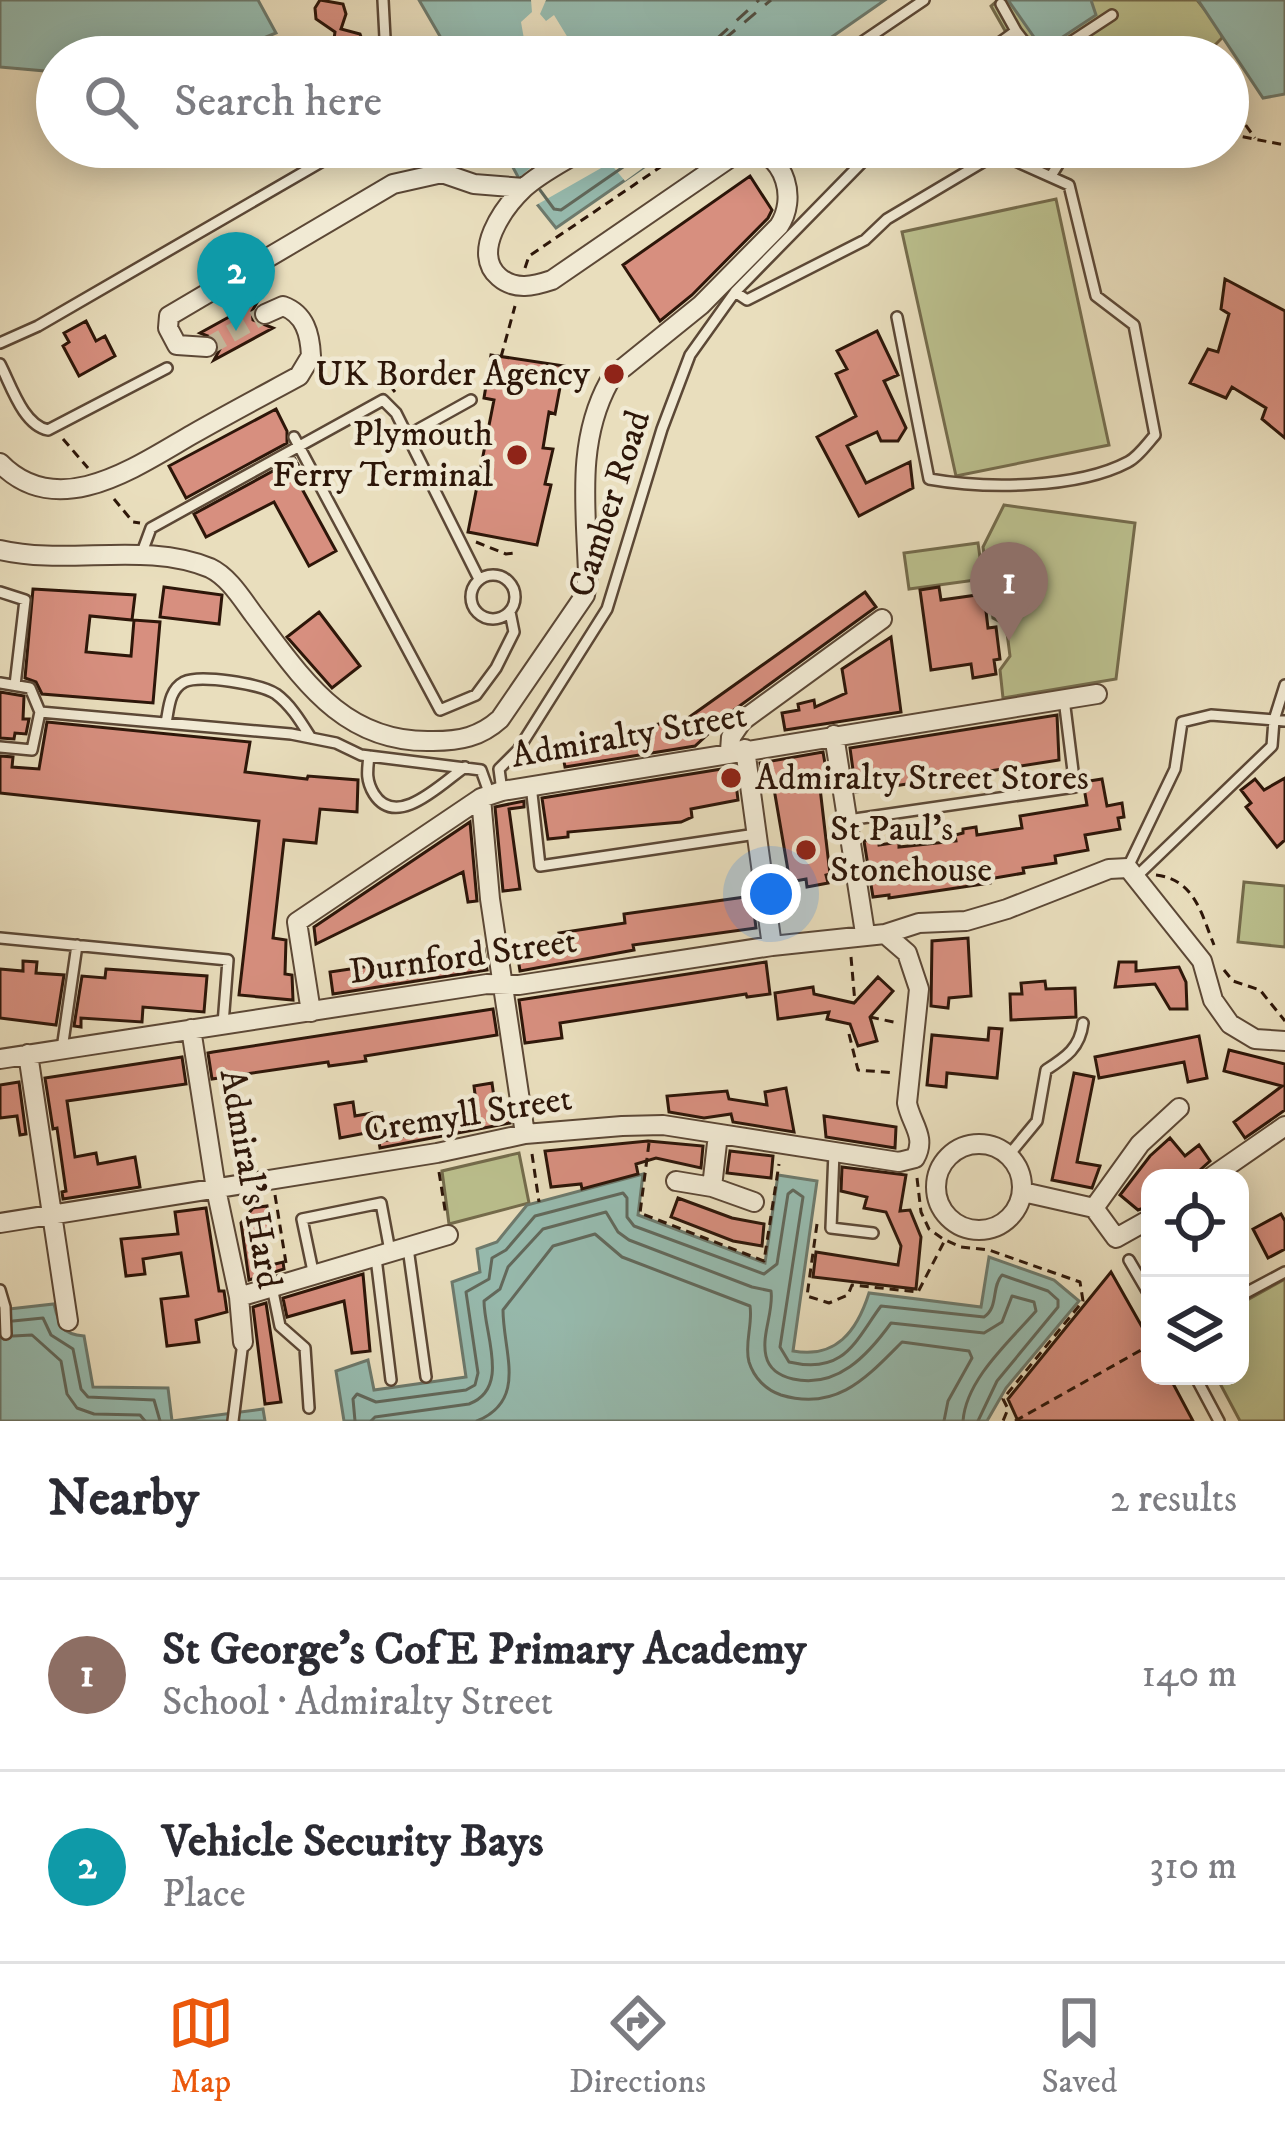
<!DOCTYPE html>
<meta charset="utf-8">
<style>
body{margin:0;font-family:"IM FELL DW Pica",serif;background:#f7f7f7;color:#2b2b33}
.controls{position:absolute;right:36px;bottom:36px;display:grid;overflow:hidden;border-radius:24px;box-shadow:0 6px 30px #0003}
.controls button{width:108px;height:108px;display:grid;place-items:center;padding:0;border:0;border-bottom:3px solid #e1e1e2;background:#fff;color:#2b2b33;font:60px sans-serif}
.you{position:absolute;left:771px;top:894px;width:42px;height:42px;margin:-30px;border:9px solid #fff;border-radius:50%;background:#1a73e8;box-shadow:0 0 0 18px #1a73e833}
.badge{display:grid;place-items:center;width:78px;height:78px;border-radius:50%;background:#ea580c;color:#fff;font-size:39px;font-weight:700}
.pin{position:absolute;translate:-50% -99px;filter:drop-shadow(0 3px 6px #0008)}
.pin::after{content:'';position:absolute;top:63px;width:42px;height:36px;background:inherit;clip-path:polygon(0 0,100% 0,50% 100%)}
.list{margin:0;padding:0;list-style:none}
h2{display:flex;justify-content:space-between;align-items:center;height:156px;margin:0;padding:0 48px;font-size:51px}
h2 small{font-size:39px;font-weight:400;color:#7c7c81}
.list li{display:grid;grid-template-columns:78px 1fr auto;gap:36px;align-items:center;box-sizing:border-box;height:192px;padding:0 48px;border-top:3px solid #e1e1e2}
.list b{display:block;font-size:45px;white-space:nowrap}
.list p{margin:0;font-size:39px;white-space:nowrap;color:#7c7c81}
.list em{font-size:39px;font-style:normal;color:#7c7c81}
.icon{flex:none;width:66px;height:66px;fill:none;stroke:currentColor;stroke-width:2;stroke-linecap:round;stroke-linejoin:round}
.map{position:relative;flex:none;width:1285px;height:1421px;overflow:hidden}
.search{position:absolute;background:#fff;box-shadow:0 6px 30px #0003;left:36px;right:36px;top:36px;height:132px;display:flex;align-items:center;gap:30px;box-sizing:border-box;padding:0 42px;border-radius:66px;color:#7c7c81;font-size:45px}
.sheet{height:540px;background:#fff}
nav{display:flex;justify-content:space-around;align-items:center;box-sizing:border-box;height:168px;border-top:3px solid #e1e1e2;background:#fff;font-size:33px;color:#7c7c81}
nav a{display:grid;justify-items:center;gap:6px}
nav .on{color:#ea580c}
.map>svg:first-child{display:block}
</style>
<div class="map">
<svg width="1285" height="1421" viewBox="0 0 1285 1421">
<rect width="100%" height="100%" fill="#e9debd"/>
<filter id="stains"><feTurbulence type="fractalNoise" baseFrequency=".00167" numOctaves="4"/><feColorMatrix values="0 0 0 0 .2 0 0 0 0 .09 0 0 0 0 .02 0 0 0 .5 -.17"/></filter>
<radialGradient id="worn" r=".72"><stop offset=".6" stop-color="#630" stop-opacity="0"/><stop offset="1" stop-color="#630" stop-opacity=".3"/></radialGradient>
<path fill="#bbc08e" stroke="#746b4c" stroke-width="3" d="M998,0h199l25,31v7l-19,19h-183l-29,-51z
M1056,199l53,246 -153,31 -54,-244z
M1004,505l131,18 -19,156 -113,19 -3,-28 10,-14 -4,-31 -13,-7 -10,-71z
M978,543l5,36 -74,10 -5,-36z
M1244,882l41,4v61l-47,-5z
M519,1153l10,50 -80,21 -7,-53z
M1285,1279v142h-45l-24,-45h24v-72z"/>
<path fill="#97bcb0" stroke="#6d7a6d" stroke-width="3" d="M0,0h258l18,33 -59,24h-160v15l-57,-5z
M419,0h466l-82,57h-351z
M1008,0h83l5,15 -53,35z
M1198,0h87v94l-22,4z
M502,147h171l-117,81 -32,-40z
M643,1174l-5,41 127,48 13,-88 39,6 -24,170c43,8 64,-20 76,-58l112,14 8,-50 65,23 25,21 -73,87 -19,33h-643l-8,-50 32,-11 6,30 92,-13 -14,-95 28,-10 -3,-23 20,-7 30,-37z
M54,1304c5,21 7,30 30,32l9,51 75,1 4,33 91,-12 2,12h-265v-111z"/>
<path fill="#e9debd" d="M531,0h15l-6,14 6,7 8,-6 22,36 -5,6h-72l25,-18 -3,-17 11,-10z
M555,147h97l6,10 -33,24 -15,-18 -79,45 -17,-26z"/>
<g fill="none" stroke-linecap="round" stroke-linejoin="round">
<path stroke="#62695c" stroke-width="3" d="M540,190l14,19 7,1 91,-63
M13,1321l30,-3 8,17 22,14 8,40 7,8 66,3 6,21
M13,1336l19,-1 29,26 6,33 10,14 17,6 46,1 5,6
M355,1421l-2,-22 4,-5 19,8 90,-12 9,-5 3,-12 -12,-81 23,-13 3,-21 14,-8 29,-34 88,-23 4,5v19l7,9 130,48 13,-10 11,-70 5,-4 10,7 -23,150 9,15c56,13 66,-21 92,-56l103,11c15,-10 7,-30 18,-42l46,16 10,9v7l-61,74 -19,40
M371,1421l4,-4 94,-13c42,-16 15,-70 15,-103l16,-12 8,-22 35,-38 63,-17 12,20 11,8 123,47 19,4c3,20 -10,44 -5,65 3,13 14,20 27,23 44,10 75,-24 98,-56l93,10 18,-11 10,-26 22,6 2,9c-26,30 -70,68 -73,110
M477,1421c51,-21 26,-69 26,-111l50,-64 42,-12 27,23 128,49c3,18 -6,38 -1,56 5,16 17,28 32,33 56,17 86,-18 121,-53l67,9 3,7 -24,43 -4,20"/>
<path stroke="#525043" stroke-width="3" stroke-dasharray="15 12" stroke-linecap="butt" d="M697,57l62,-57
M703,57l68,-57"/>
</g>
<path fill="#d78f7f" stroke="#2d1609" stroke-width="3" d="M320,0l23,4 3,10 -5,15 19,5 5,14 -4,9h-23l-5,-11 2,-14 -19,-13 -1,-11z
M750,176l22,34 -4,8 -76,77 -32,26 -37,-56z
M1225,279l60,32v127l-23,-19 4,-11 -34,-21 -6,11 -36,-15 18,-34 10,3 11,-38 -8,-5z
M258,301l-6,10 1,9 20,8 -59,32 6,-11 -2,-9 -18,-7z
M86,321l10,20 9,-5 10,20 -36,20 -16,-30 6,-4 -5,-9z
M877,331l21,44 -14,6 22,47 -8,13h-17l-4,-9 -30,14 19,37 44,-21 3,26 -54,28 -42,-79 39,-21 -20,-42 11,-5 -10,-18z
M491,355l73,11 -9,48 -6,-2 -6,36 10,1 -8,35 6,1 -14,60 -69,-13 26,-132 -10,-2z
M276,409l11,22v12l-101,55 -17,-32z
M295,459l13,24 -7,4 35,64 -27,15 -35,-64 -68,35 -12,-23z
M164,587l58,8 -3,29 -59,-7z
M939,587l2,13 43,-6 4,34 8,-1 4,32 -6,1 2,14 -23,4 -2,-14 -40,6 -11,-80z
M33,589l102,6 -3,25 -42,-4 -4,36 45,4 3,-36 26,2 -7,81 -111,-9 -6,-12 -11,-4z
M865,592l11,15 -142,103 -39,36 -130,21 -2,-11 28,-18 97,-20z
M319,612l41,54 -28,22 -45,-51z
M891,637l10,75 -116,18 -3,-17 17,-3 -1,-6 16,-4 1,7 31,-14 -4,-24z
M0,692l24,4 -1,23h6l-3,15 -11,-1 -1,6 -14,-1z
M1057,715l2,45 -203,32 -6,-44z
M47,722l203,20 -5,30 62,7 1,-3 50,4 -1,32 -37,-3 -4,34 -32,-3 -11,98 13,2 -1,34 7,1 1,25 -54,-5 20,-174 -259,-28v-37l13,1 -1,10 27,2z
M823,752l6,35 -9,1 10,86 -4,1 2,8 -21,4 -1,-8 -16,3 -17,-99 -10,1 -3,-21z
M734,767l4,33 -47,9 1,8 -11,5 -113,10v5l-20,2 -6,-41z
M1285,778v62l-8,7 -31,-40 5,-4 -10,-13 14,-11 9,11z
M1102,779l5,27 15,-3 2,14 -6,1 2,11 -35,6 3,15 -33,6 1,7 -33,5 1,5 -35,6 1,4 -101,15v-3l-16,2 -9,-56 14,-2 1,6 20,-3v5l57,-6 -1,-6 8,-2v-4l13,-2 1,8 45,-7 -2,-12 67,-11 -4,-23z
M524,801v6l-15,2 11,80 -17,2 -8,-84z
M470,822l7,79 -9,1 -5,-30 -147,72 -2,-17z
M752,896l4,32 -123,17 1,5 -114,21 -4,-25 35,-5 9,-4 -1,-4 66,-10 -1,-9z
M968,938l3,58 -22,2 -1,10 -17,-2 1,-65z
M484,949l3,21 -154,24 -3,-22z
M23,961l14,1 -1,11 28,2 -8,50 -56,-7v-49l23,2z
M766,962l4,32 -23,3 -1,-3 -186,29 2,15 -37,5 -6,-43z
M1119,962h17v9l43,-4 7,15 1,27h-17l-15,-25 -40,3z
M106,969l101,7 -3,36 -61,-5 -1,15 -61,-4v9l-7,-1 8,-50 23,2z
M878,977l15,14 -23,26 7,24 -19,5 -8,-22 -23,-5 2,-7 -51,7 -3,-26 38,-6 1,7 40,9z
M1045,981l1,8 29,-1 1,29 -65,3 -1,-26h12l-1,-11z
M493,1009l4,26 -132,21 1,5 -37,5 -1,-4 -116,17 -4,-26 5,-1z
M989,1028l13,1 -5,49 -50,-5 -1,14 -19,-2 5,-50 56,5z
M1199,1036l8,42 -19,4 -4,-20 -85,16 -4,-21z
M1229,1050l56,14v46l-40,28 -11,-16 48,-36 -58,-15z
M182,1057l4,27 -119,17 8,56 21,-4 2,11 37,-7 5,30 -77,12 -1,-7 4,-1 -9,-63 -4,1 -8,-51z
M1074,1073l20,4 -17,85 23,4 -8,22 -40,-8z
M19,1082l7,52 -6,1 -3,-19 -17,2v-33z
M492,1083l4,29 12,-2 2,13 -130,25 -1,-6 99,-23 -4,-33z
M786,1088l8,44 -61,-10 -2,-8 -27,4 -35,-6 -2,-16 60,-5 2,8 38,6 -2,-13z
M353,1102l2,14 17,-3 4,18 -36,7 -5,-33z
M824,1116l72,11 -1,21 -69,-11z
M1170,1138l15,18 14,-11 11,16 -19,17h-41v28l-12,4 -18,-15 30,-39z
M648,1141l55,5 -2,22 -45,-10 -20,6 2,10 -56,15 -1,-5 -30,3 -6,-36z
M730,1151l43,5 -2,22 -44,-5z
M842,1167l64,8 -6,36 10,-1 11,27 -5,52 -103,-12 3,-25 82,13 3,-19 -15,-34 -22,-4 3,-11 -26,-6z
M678,1198l54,20 32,6 -2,22 -29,-5 -62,-24z
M267,1206l4,27 -7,1 3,32 16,-4 1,7 -35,11 -8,-57 12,-15z
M206,1208l13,83h5l3,21 -31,8 3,22 -32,4 -6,-47 27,-3 -7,-43 -38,6 2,15 -19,2 -5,-37 57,-5 -3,-22z
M1281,1214l4,7v28l-17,9 -15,-29z
M1111,1272l39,69v35h19l24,45h-175l-10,-22z
M363,1274l7,77 -18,2 -8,-52 -57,16 -4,-19z
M266,1303l15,99 -16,2 -12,-97z"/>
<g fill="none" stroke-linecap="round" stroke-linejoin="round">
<path stroke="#c3b699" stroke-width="18" stroke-dasharray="18 9" stroke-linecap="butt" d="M207,347l58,-33"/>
<defs>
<path id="lane" d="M383,0l3,57
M1016,31l20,26
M840,57l84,-57
M980,57l36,-26 -15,-27
M1048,57l64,-42
M419,147l23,26
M1051,176l18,-29
M735,292l142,-145
M0,343l38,-17 309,-179
M0,364c11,21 23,61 48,66l119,-62
M408,435l63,-35
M294,437l146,273 36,-15 20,-27 18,-36 -4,-20
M141,555l10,-27 232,-128 13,13 83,166
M471 597a22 22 0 1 1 44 0a22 22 0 1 1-44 0Z
M0,592l25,8 -10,85
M0,683l30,5 10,24
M1285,685l-11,35 11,1
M166,723c3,-15 3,-33 18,-41 16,-8 77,2 92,12 15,11 25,28 35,44
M0,747l32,3 8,-38 251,22 45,9 25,12 120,15 9,25
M369,756c-2,16 -3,25 5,38 23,36 68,-11 91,-27
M531,785l9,81 216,-32
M502,791l-3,-22 19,-19 89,-141 55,-180 28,-74 45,-63 12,8 118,-60 22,-21 106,-63 18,3 58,26 27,111 38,29 21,110c-8,9 -17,22 -27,27 -51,27 -143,27 -199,17l-32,-162
M848,820l227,-33 -11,-88
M1128,867l47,-98 7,-47 29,-7 63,5 -2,26 -135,130
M0,938l228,22 -5,64
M62,1049l15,-104
M834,1152l-3,76 42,5
M1008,1156l29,-35 9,-51c20,-13 34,-22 37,-47
M408,1248l18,129
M376,1258l15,122
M1129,1260l21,36
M314,1276l-12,-57 79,-16 9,48
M272,1287l8,39 25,22 4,60
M0,1290l5,17 1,27
M1240,1296l45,-24
M1195,1376l24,45
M233,1421l10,-79"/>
<path id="street" d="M587,147c-20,13 -46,25 -63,41 -21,20 -53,65 -25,89 16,14 35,9 53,3l182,-125 18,-6c34,8 45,50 27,77l-78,79 -78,63
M207,347l-30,-2 -9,-17 1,-12 224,-132 49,-11 32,11 50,4
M0,463c58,60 137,3 193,-29 35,-20 71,-39 106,-58l12,-20c-1,-22 -6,-42 -28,-50l-18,8
M0,550c68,16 145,-9 210,18 19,9 32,31 44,47 48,63 89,129 179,126 27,0 47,-4 67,-22l85,-124 3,-21c-2,-66 -12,-132 21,-192
M834,735l31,198
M745,749l27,197
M730,751l1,-14 11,-16 140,-102
M481,798l9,101 35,235
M885,934l22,19 12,36 -12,114c4,21 20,34 8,55
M311,1012l-14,-90 184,-124 21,-7 595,-97
M191,1029l25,160 23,108 4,45
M28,1054l40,267
M0,1059l487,-75 32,1 253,-39 113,-12 34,-11 47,-2 41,-12 102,-40 19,-1 74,93 11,39 17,24 25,15 30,2
M936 1187a43 43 0 1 1 86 0a43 43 0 1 1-86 0Z
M1210,1178l75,-52
M676,1181l36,6 6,-53
M712,1187l42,15
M1023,1192l71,16 22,30 34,-19
M1094,1208l46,-64 39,-36
M0,1223l437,-70 88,-19 97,-8 41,-1 236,37 16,-4
M239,1297l209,-62"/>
</defs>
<use href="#lane" stroke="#5c4836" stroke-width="14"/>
<use href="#street" stroke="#5c4836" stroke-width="22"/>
<path stroke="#2d1609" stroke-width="3" stroke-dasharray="9 6" stroke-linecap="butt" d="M1210,57l10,-9
M1228,101l27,37
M1228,134l57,11
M525,268l4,-12 161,-109
M501,357l14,-51
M381,388l7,-5 7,9
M63,439l25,29
M114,499l19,23 7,1
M476,542l30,12 9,-1
M1156,875c39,5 45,38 58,70
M851,957l4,46
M1224,970l9,11 27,9 25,31
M870,1017l28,6
M849,1034l9,36 37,3
M649,1143l-9,70 124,48 15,-97
M532,1154l7,48
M439,1172l7,44
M917,1178l4,34 8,17 14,10 18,8 28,3 91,32 3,19 -80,98 5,10 -5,12
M275,1195l11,68
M817,1224l-10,72 22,7 19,-8 4,-10 66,7 27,-52
M1015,1421l135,-76"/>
<use href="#lane" stroke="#f1ead4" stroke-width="9"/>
<use href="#street" stroke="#f1ead4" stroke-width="18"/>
</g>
<g fill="#8f2418" stroke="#f1ead4" stroke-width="4.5">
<circle cx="614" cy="374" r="12"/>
<circle cx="517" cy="455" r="12"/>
<circle cx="731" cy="778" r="12"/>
<circle cx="806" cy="850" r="12"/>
</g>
<g text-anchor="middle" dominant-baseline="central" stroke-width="9" stroke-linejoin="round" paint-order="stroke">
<g font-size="36" fill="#2d1609" stroke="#f1ead4" text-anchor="end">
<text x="590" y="374">UK Border Agency</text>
<text x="493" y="434">Plymouth<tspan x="493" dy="41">Ferry Terminal</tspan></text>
<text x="755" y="778" text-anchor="start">Admiralty Street Stores</text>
<text x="830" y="829" text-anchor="start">St Paul's<tspan x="830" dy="41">Stonehouse</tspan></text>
</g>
<g font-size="36" fill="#2d1609" stroke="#f1ead4">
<text transform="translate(610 504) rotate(-72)">Camber Road</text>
<text transform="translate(629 736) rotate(-10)">Admiralty Street</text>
<text transform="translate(463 957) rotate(-8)">Durnford Street</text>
<text transform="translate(468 1115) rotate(-9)">Cremyll Street</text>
<text transform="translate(250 1179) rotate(80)">Admiral's Hard</text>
</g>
</g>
<rect width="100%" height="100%" filter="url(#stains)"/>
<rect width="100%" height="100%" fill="url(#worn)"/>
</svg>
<div class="controls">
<button><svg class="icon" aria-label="locate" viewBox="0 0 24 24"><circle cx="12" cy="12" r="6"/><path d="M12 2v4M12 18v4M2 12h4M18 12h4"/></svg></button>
<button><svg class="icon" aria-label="layers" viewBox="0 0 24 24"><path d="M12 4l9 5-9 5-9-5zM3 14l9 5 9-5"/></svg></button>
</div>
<div class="you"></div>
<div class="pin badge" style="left:1009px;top:641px;background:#8d6e63">1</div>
<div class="pin badge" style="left:236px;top:331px;background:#0f9aa8">2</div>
<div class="search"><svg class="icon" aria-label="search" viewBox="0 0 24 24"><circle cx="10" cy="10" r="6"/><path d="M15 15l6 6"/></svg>Search here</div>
</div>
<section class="sheet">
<h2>Nearby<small>2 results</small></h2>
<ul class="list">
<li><span class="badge" style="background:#8d6e63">1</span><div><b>St George's CofE Primary Academy</b><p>School · Admiralty Street</p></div><em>140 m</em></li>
<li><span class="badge" style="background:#0f9aa8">2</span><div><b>Vehicle Security Bays</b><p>Place</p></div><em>310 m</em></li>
</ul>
</section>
<nav>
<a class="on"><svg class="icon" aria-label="map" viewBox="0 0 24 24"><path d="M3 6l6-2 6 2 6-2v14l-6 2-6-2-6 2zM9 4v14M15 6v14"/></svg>Map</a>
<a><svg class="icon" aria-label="directions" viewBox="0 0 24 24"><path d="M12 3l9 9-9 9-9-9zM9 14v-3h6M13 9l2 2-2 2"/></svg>Directions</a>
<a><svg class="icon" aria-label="saved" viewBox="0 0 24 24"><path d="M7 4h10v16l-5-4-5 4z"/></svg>Saved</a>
</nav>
